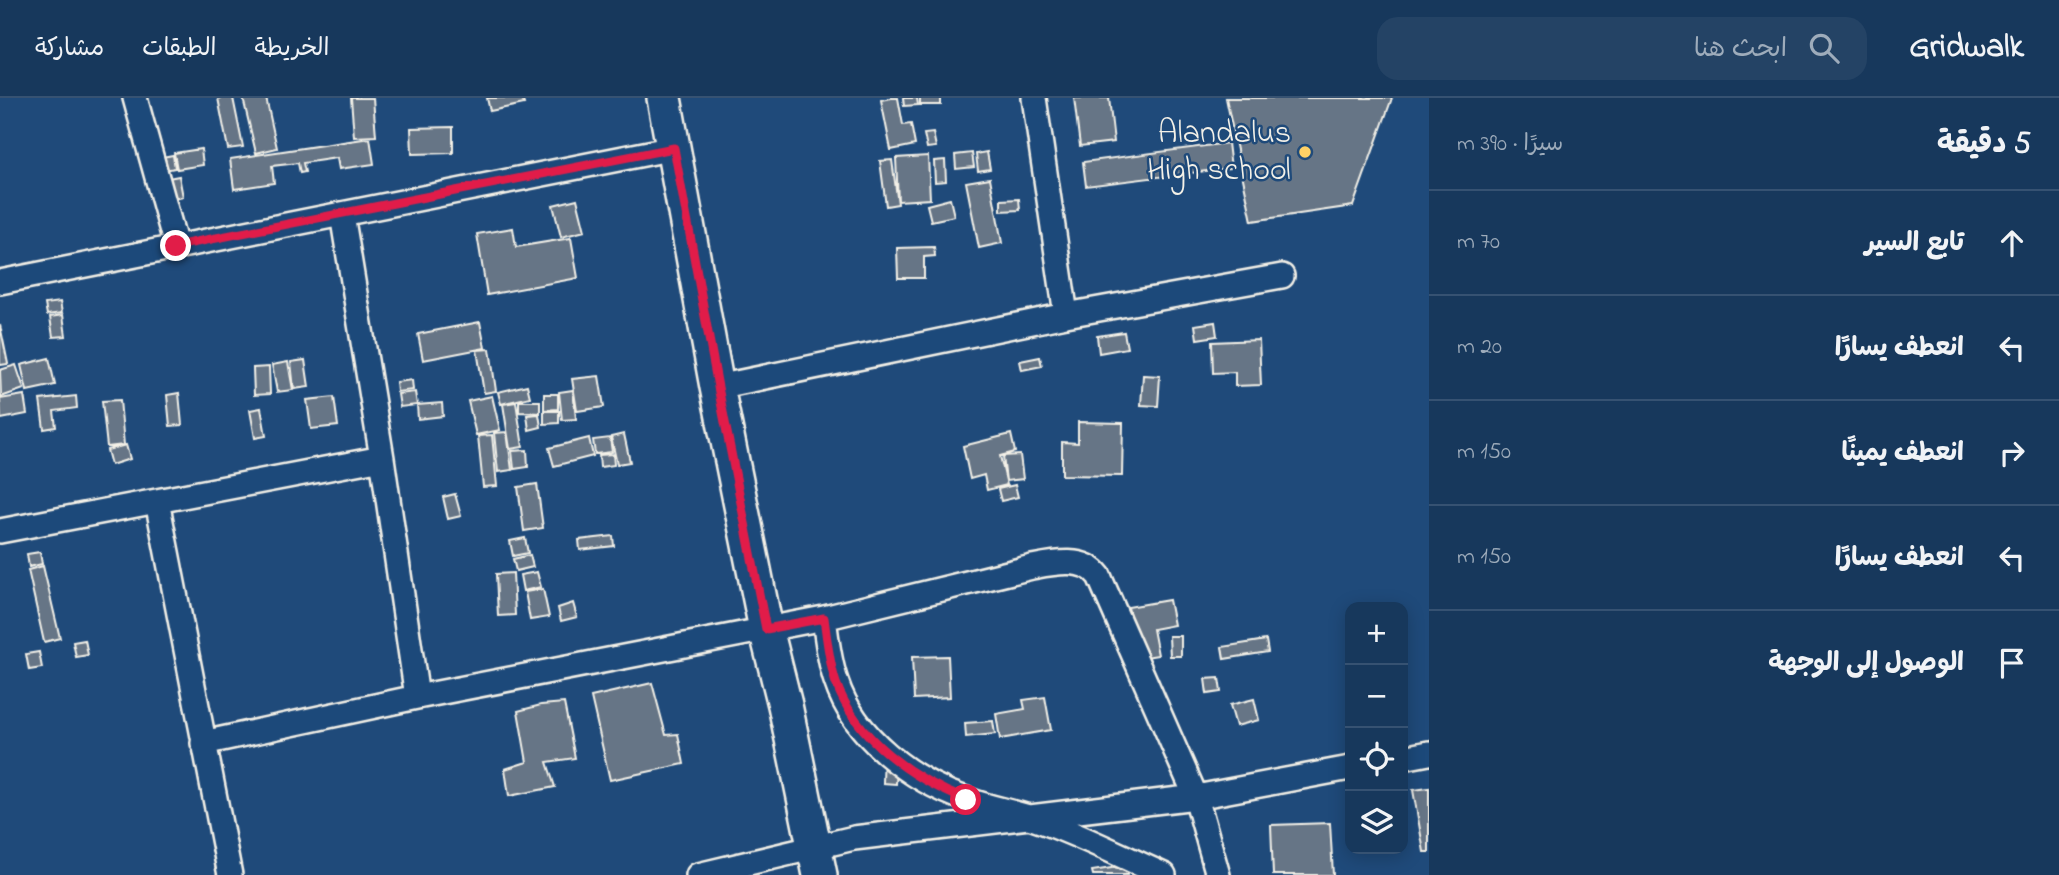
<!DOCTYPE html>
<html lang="ar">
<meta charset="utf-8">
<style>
body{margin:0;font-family:"Indie Flower","Playpen Sans Arabic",sans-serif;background:#244365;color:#f1f3f6;direction:rtl}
.controls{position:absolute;right:21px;bottom:21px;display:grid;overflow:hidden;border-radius:14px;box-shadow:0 4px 18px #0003}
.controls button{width:63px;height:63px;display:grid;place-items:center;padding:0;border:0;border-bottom:2px solid #365272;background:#17385c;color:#f1f3f6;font:35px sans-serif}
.stop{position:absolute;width:21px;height:21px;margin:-16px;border:5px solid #e11d48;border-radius:50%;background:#fff}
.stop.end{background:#e11d48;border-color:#fff;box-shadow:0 2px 7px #0008}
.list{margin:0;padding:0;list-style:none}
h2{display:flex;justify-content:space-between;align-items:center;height:91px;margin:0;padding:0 28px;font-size:30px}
h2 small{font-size:23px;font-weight:400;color:#9eacbb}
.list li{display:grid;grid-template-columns:46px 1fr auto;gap:21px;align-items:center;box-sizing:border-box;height:105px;padding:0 28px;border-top:2px solid #365272}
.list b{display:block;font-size:26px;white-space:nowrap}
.list em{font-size:23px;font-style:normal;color:#9eacbb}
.icon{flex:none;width:38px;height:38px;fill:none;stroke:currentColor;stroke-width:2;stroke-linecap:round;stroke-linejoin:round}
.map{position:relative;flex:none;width:1429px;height:777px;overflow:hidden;direction:ltr}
header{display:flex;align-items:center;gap:42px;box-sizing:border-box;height:98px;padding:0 35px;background:#17385c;border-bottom:2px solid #365272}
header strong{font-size:33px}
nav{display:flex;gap:38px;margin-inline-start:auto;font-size:24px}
.search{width:490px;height:63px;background:#244365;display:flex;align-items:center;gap:18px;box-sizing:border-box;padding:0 24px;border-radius:21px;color:#9eacbb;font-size:26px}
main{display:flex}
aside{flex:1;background:#17385c}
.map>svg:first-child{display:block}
</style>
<header>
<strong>Gridwalk</strong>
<div class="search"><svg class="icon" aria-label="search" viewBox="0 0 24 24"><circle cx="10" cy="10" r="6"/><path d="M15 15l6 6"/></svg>ابحث هنا</div>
<nav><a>الخريطة</a><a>الطبقات</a><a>مشاركة</a></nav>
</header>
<main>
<aside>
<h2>5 دقيقة<small>سيرًا · 390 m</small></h2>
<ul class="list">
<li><svg class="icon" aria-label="ahead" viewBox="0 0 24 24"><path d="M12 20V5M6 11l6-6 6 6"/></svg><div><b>تابع السير</b></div><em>70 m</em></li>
<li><svg class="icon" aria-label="left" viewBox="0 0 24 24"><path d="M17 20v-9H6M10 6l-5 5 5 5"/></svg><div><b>انعطف يسارًا</b></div><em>20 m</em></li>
<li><svg class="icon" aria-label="right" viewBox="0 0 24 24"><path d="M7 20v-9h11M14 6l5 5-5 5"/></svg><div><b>انعطف يمينًا</b></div><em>150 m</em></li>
<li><svg class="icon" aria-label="left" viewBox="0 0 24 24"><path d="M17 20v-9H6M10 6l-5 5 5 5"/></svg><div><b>انعطف يسارًا</b></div><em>150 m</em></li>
<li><svg class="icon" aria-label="arrive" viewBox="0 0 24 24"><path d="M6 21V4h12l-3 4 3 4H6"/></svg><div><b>الوصول إلى الوجهة</b></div></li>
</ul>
</aside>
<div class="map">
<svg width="1429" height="777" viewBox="0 0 1429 777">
<rect width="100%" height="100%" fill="#1f4a7a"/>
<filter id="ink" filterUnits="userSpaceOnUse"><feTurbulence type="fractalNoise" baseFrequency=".0143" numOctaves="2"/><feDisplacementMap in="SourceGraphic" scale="14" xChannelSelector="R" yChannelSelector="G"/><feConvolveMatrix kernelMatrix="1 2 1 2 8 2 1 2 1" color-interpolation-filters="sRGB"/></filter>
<g filter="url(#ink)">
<path fill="#667586" stroke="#f4f1e8" stroke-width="2" d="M218,0h15l10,49 -15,2z
M243,0h23l11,50 -21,5z
M351,0h22l3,38 -22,1z
M487,0h35l2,6 -34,7z
M891,0h7l5,27 8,-1 4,21 -24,5 -10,-50z
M903,0h14l1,7 -14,1z
M920,0h21v7h-21z
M1074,0h35l5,44 -34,4z
M1226,0h166l-39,108 -101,15z
M453,29v26l-41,1 -1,-26z
M933,35l3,14 -9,1 -3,-14z
M370,40l4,26 -35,5 -2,-11 -34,5 2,9 -5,1 -2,-10 -26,3 2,17 -40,6 -4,-30z
M1228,45l3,25 -145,18 -3,-24z
M201,51l2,16 -26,4 -3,-16z
M987,54l3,17 -12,2 -2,-17z
M972,55l2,14 -18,2 -1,-14z
M173,57l2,13 -16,3 -2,-13z
M928,58l2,43 -32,2 -2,-43z
M892,62l6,44 -12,2 -6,-45z
M945,62l1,21 -11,1 -1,-21z
M179,78l4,21 -16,4 -4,-22z
M990,80l12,65 -23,5 -13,-66z
M577,101l8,32 -24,6 -8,-32z
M950,101l4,17 -23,5 -4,-16z
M1019,101l1,11 -19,1v-11z
M513,130l3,19 55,-9 7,40 -91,17 -10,-61z
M934,149l1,9 -11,1v21h-26l-1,-30z
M60,204l2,11 -15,2 -2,-11z
M63,217l3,21 -13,1 -3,-20z
M480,224l5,26 -62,12 -5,-26z
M1215,224l2,14 -20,3 -2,-14z
M0,227l8,39 -8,1z
M1124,234l3,16 -28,5 -2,-17z
M1259,242l2,45 -26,1v-14l-22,1 -1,-31z
M490,251l6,42 -12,2 -7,-43z
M1040,259l2,9 -20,4 -2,-9z
M49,260l6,27 -28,6 -6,-26z
M305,262l4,27 -15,2 -3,-27z
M288,264l5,28 -16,2 -5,-27z
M16,267l8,24 -23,8 -1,-27z
M269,269l1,27 -16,1 -1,-27z
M1143,277l17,1 -2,30 -17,-1z
M599,278l5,31 -27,4 -5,-32z
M412,282l1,10 -16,2 -1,-10z
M527,287l3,12 -29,7 -3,-12z
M573,292l3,29 -14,1 -3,-28z
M415,294l2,13 -17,2 -2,-13z
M179,295l3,32 -12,1 -3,-31z
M544,296h14v15l-14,1z
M24,297l3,19 -26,5 -1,-20z
M76,298l1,12 -23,3 2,16 -12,2 -4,-29z
M492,298l8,34 -24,5 -8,-34z
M334,299l4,29 -27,3 -4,-29z
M120,302l4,45 -17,2 -5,-46z
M519,303h21v12l-21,-1z
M516,304l7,45 -13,2 -7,-45z
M442,305l1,13 -25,3 -1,-14z
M261,310l5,28 -11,2 -5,-28z
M544,313h15v12l-15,1z
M539,316l2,13 -12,3 -2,-15z
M1078,324l45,1 -1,53 -60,-1v-33l16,1z
M507,334l5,38 -14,2 -4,-39z
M624,336l6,28 -13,2 -6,-27z
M1011,336l4,18 -15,4 7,29 -20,5 -3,-15 -14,4 -7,-33z
M492,337l5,51 -14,1 -5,-51z
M589,340l4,18 -39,10 -5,-18z
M610,340l2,14 -17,2 -2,-14z
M126,347l4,14 -19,6 -4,-15z
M527,352l1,17 -14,2 -2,-18z
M613,356l1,11 -14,2 -1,-12z
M1020,357l3,24 -17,2 -3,-25z
M537,386l6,44 -19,3 -6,-44z
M1015,387l3,12 -17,4 -3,-12z
M455,396l6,22 -13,3 -5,-22z
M613,438l1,10 -34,4 -1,-10z
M525,440l3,15 -15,3 -3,-15z
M40,454l2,12 -13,3 -2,-13z
M530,457l3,12 -17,4 -3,-12z
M43,468l17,72 -16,4 -16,-72z
M537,474l4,15 -18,4 -3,-16z
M513,475l2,42 -17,1 -2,-42z
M543,491l6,28 -19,3 -5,-28z
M1169,502l5,25 -21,4 5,26 -19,3 -11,-51z
M573,505l4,14 -16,4 -3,-13z
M1169,538h12v20h-11z
M85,542l3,15 -12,2 -3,-15z
M1266,542l2,12 -44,7 -2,-12z
M39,554l3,16 -13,2 -3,-16z
M948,558l2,41 -36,2 -2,-42z
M1219,580l2,14 -14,2 -2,-15z
M652,585l14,52 12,-1 6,30 -74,16 -19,-83z
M1045,599l6,33 -51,9 -4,-25 29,-5 -2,-9z
M1254,601l5,21 -23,6 -6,-21z
M564,605l11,55 -28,4 8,25 -46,9 -4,-27 22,-7 -9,-51 23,-6z
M993,623l2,13 -29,3 -1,-14z
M884,653h14l-2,33 -13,-1z
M1429,690v64h-5l-11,-62z
M1330,725l3,52h-60l-2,-50z
M1125,768l2,9h-34l-1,-4z"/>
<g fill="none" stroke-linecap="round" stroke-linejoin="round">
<defs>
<path id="minor" d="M135,0l41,148
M1034,0l32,217
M342,116l40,244 35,239
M0,184l674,-134
M717,289l349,-72 216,-39
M157,403l73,374
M0,433l382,-73
M824,520c3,22 5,43 12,63 18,56 76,100 130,118 21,8 44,12 66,19 45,15 89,38 132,57
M203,645l214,-46 407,-79 208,-51c21,-4 52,-11 67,9l97,221 22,78
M1403,660l26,-5
M698,777l156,-37 342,-41 154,-29"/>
<path id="secondary" d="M664,0l53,289 49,242 19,76 35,170"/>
</defs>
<use href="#minor" stroke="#f4f1e8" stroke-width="28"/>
<use href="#secondary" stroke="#f4f1e8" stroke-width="38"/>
<use href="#minor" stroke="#1f4a7a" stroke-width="23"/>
<use href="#secondary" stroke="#1f4a7a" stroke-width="33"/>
</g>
</g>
<g fill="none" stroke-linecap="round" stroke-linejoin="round" filter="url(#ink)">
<path stroke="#e11d48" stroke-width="9" d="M176,148l498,-98 44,239 48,242 58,-11c3,22 5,44 12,65 21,57 76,95 130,117"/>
</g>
<circle fill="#ffd166" stroke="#1f4a7a" stroke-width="2.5" cx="1305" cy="54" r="7"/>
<g text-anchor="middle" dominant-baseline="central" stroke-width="5" stroke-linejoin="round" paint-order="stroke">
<g font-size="32" fill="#f4f1e8" stroke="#1f4a7a" text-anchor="end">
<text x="1291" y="36">Alandalus<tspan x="1291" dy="37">High school</tspan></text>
</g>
</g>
</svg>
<div class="controls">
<button>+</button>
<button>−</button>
<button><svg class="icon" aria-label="locate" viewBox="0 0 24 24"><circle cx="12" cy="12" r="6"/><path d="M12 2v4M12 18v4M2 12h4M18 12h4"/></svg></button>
<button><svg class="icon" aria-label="layers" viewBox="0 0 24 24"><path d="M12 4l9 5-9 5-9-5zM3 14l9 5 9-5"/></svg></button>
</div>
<div class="stop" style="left:966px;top:702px"></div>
<div class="stop end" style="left:176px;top:148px"></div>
</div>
</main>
